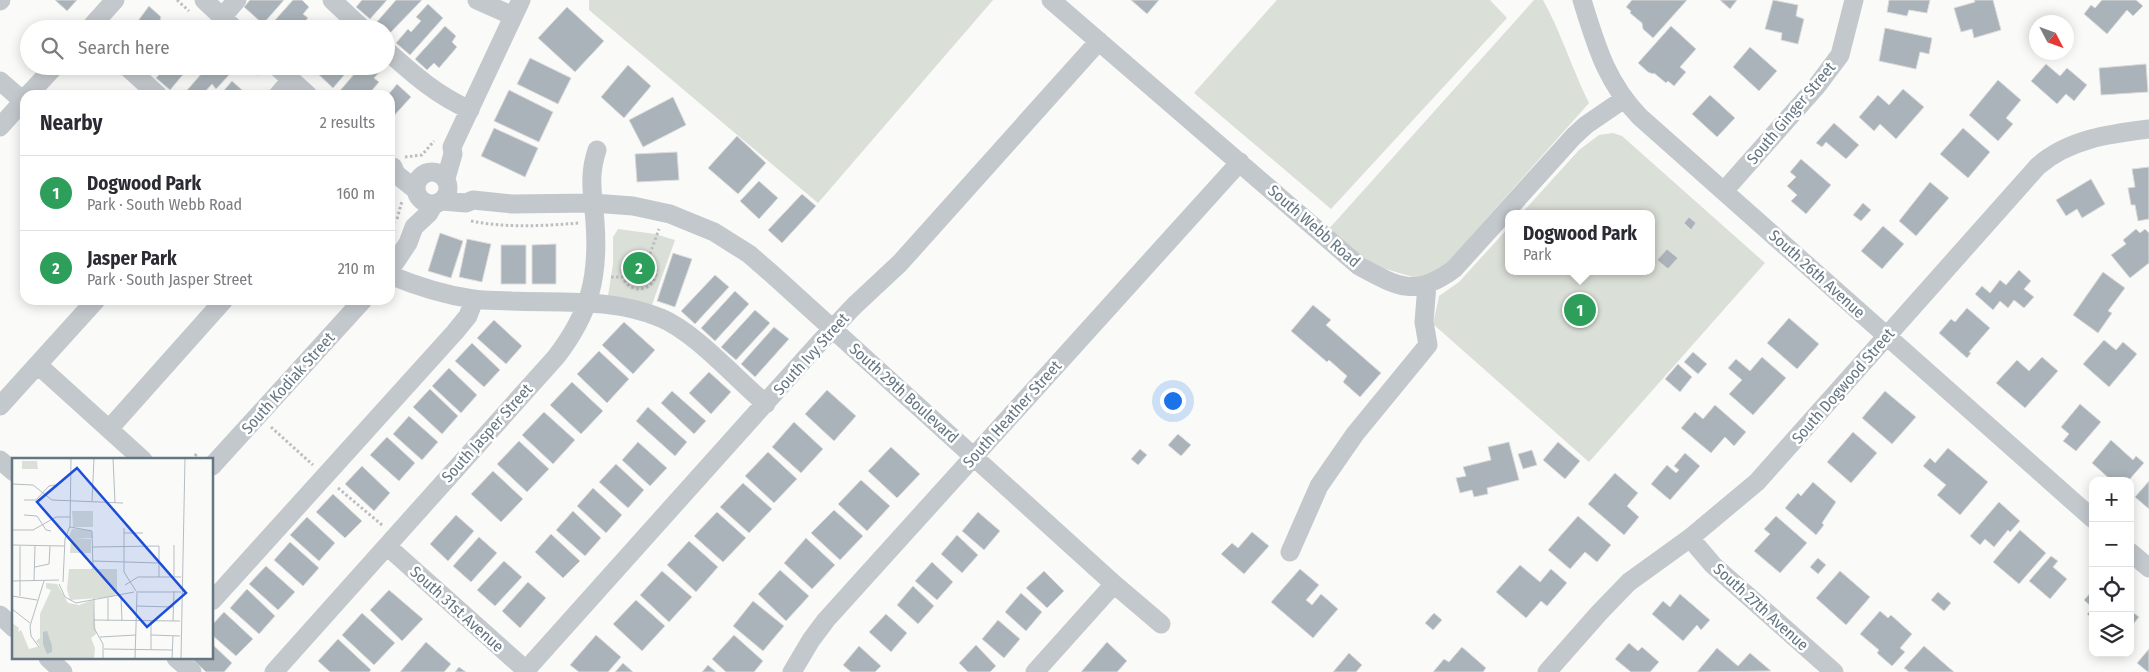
<!DOCTYPE html>
<meta charset="utf-8">
<style>
body{margin:0;font-family:"Fira Sans Condensed",sans-serif;background:#f7f7f7;color:#2b2b33}
.controls{position:absolute;right:15px;bottom:15px;display:grid;overflow:hidden;border-radius:10px;box-shadow:0 2px 12px #0003}
.controls button{width:45px;height:45px;display:grid;place-items:center;padding:0;border:0;border-bottom:1px solid #e1e1e2;background:#fff;color:#2b2b33;font:25px sans-serif}
.compass{position:absolute;left:2029px;top:15px;width:45px;height:45px;border-radius:50%;background:#fff;box-shadow:0 2px 12px #0003;rotate:131deg}
.you{position:absolute;left:1172px;top:400px;width:18px;height:18px;margin:-12px;border:4px solid #fff;border-radius:50%;background:#1a73e8;box-shadow:0 0 0 8px #1a73e833}
.badge{display:grid;place-items:center;width:32px;height:32px;border-radius:50%;background:#7c3aed;color:#fff;font-size:16px;font-weight:700}
.pin{position:absolute;translate:-50% -50%;border:2px solid #fff;box-shadow:0 1px 5px #0006}
.popup{position:absolute;left:1505px;top:210px;width:150px;height:65px;box-sizing:border-box;display:grid;place-content:center;border-radius:10px;background:#fff;filter:drop-shadow(0 1px 4px #0005);font-size:16px;white-space:nowrap;color:#7c7c81}
.popup b{font-size:19px;color:#2b2b33}
.popup::after{content:'';position:absolute;left:50%;top:100%;margin-left:-10px;border:10px solid transparent;border-top-color:#fff}
.list{margin:0;padding:0;list-style:none}
h2{display:flex;justify-content:space-between;align-items:center;height:65px;margin:0;padding:0 20px;font-size:21px}
h2 small{font-size:16px;font-weight:400;color:#7c7c81}
.list li{display:grid;grid-template-columns:32px 1fr auto;gap:15px;align-items:center;box-sizing:border-box;height:75px;padding:0 20px;border-top:1px solid #e1e1e2}
.list b{display:block;font-size:19px;white-space:nowrap}
.list p{margin:0;font-size:16px;white-space:nowrap;color:#7c7c81}
.list em{font-size:16px;font-style:normal;color:#7c7c81}
.icon{flex:none;width:28px;height:28px;fill:none;stroke:currentColor;stroke-width:2;stroke-linecap:round;stroke-linejoin:round}
.map{position:relative;flex:none;width:2149px;height:672px;overflow:hidden}
.search{position:absolute;background:#fff;box-shadow:0 2px 12px #0003;left:20px;top:20px;width:375px;height:55px;display:flex;align-items:center;gap:12px;box-sizing:border-box;padding:0 18px;border-radius:28px;color:#7c7c81;font-size:19px}
.panel{position:absolute;background:#fff;box-shadow:0 2px 12px #0003;left:20px;top:90px;width:375px;height:215px;border-radius:15px}
.map>svg:first-child{display:block}
</style>
<div class="map">
<svg width="2149" height="672" viewBox="0 0 2149 672">
<rect width="100%" height="100%" fill="#fafaf8"/>
<path fill="#dadfd7" d="M589,0h404l-175,203 -229,-193z
M1277,0h213l17,18 -176,191 -137,-116z
M1534,0h9c18,32 29,69 46,103l-148,167 -25,8 -47,-14 -42,-33z
M1613,133l9,3 143,127 -176,199 -156,-138 6,-28 20,-14 50,-55v44h142v-57h-130l58,-64 20,-15z
M618,229l37,5 20,6 -23,65 -44,-9 5,-32v-27z"/>
<path fill="#aab3b9" stroke="#dcdcda" d="M55,0h22l-10,11z
M250,0h34l-21,24 -19,-17z
M293,0h9l7,7 -6,7 5,4 -9,11h-32z
M362,0h25l-17,19 -14,-12z
M396,0h26l-34,35 -2,-6h-6l-5,-5z
M1131,0h28l-12,14z
M1632,0h55l-34,38 -10,-9 -1,-6 -12,-10 1,-2 -5,-4z
M1720,0h17l-7,9z
M1773,0l25,5 -2,11 8,3 -6,25 -17,-4 1,-7 -17,-4z
M1889,0h41l-3,13 -18,-3 -2,6 -20,-4z
M1974,0h19l8,30 -27,8 -2,-9 -11,3 -7,-24 21,-6z
M2102,0h34l7,6 -10,10 -6,-6 -20,24 -23,-20 7,-9 4,3z
M428,4l15,14 -33,37 -14,-12 12,-14 3,3 10,-11 -5,-4z
M149,6l12,11 -1,2 2,2 -7,8h-23z
M567,7l37,34 -29,31 -37,-34z
M170,22l7,7h-13z
M327,23l7,6h-13z
M445,26l11,10 -4,6 5,5 -18,21 -5,-5 -7,7 -12,-11z
M1671,26l25,23 -16,18 6,5 -12,14 -6,-5 -2,2 -12,-10 -1,1 -5,-2 -10,-9z
M1885,28l47,10 -3,16 -9,-2 -4,17 -37,-8z
M1750,47l27,24 -18,20 -26,-24z
M530,58l41,20 -13,26 -41,-20z
M2046,64l14,12 7,-8 20,17 -13,16 -8,-7 -9,10 -26,-23z
M2146,64l2,28 -47,3 -2,-27z
M628,65l23,21 -27,32 -23,-21z
M143,66h15l-6,8z
M167,66h27l-6,7 -2,-2 -16,19 -14,-12z
M208,66l11,1 10,8 -13,14 -4,-5 -10,11h-19z
M319,66h33l-19,22 -18,-17z
M361,66h15l5,4 -7,8 5,4 -11,13h-27l-3,-2z
M1998,80l23,20 -15,18 7,6 -15,17 -29,-26z
M232,81l10,9 -2,2 4,3h-24z
M397,84l14,13 -21,23v-25h-2z
M1903,89l21,18 -28,32 -16,-15 -6,7 -15,-14 19,-22 11,10z
M509,90l44,22 -14,30 -45,-21z
M1710,95l25,23 -18,19 -25,-23z
M673,97l13,28 -43,22 -14,-27z
M1834,123l25,22 -13,14 -20,-17 -4,5 -6,-4z
M494,128l44,20 -13,29 -44,-21z
M1963,128l27,24 -22,26 -28,-24z
M737,136l29,27 -28,31 -30,-26z
M677,152l2,28 -42,2 -2,-28z
M1801,159l30,26 -25,29 -15,-13 6,-6 -10,-9 9,-9 -6,-5z
M2149,167v52l-11,2 -3,-16h-4l-3,-17 7,-1 -3,-18z
M2091,179l14,25 -23,14 -5,-9 -11,7 -10,-16z
M759,181l19,17 -19,21 -19,-18z
M1930,182l19,16 -33,38 -17,-15z
M802,194l14,12 -34,37 -14,-13z
M1863,203l8,7 -10,11 -8,-6z
M1689,217l7,6 -5,7 -7,-7z
M1883,226l21,18 -22,25 -21,-18z
M2136,229l4,4 5,-4 4,4v30l-19,15 -19,-23 15,-11 -3,-4z
M440,233l23,8 -12,37 -23,-7z
M467,239l24,5 -9,38 -23,-5z
M556,244v40h-24v-39z
M501,245h25v39h-25z
M1667,249l11,9 -10,11 -11,-9z
M673,253l19,6 -17,48 -18,-6z
M2019,270l12,11 -7,8 10,8 -10,11 -10,-8 -6,8 -8,-7 -7,9 -18,-16 7,-8 8,7 10,-13 6,5z
M2103,272l22,16 -17,23 4,2 -14,20 -25,-18z
M715,275l14,12 -34,37 -14,-13z
M735,291l14,13 -34,37 -14,-13z
M1313,305l18,15 -5,5 55,48 -21,24 -17,-15 4,-6 -18,-16 -2,2 -36,-31z
M1967,308l23,20 -21,24 2,1 -4,5 -28,-25 12,-14 4,3z
M755,310l15,13 -34,37 -15,-13z
M1789,318l30,26 -22,25 -30,-26z
M494,320l28,26 -16,18 -29,-26z
M624,322l31,28 -22,24 -31,-29z
M774,327l15,12 -34,38 -14,-13z
M2104,340l12,10 7,-8 14,12 -28,33 -26,-23z
M472,343l28,27 -16,17 -29,-26z
M599,351l30,28 -22,24 -30,-29z
M1693,352l14,12 -9,10 -14,-12z
M1762,357l24,21 -33,37 -24,-21 13,-14 -14,-12 8,-9 14,12z
M2042,357l16,14 -33,37 -29,-25 21,-23 12,11z
M1678,364l14,13 -12,15 -15,-13z
M449,368l28,27 -16,18 -29,-27z
M709,372l22,20 -20,22 -22,-21z
M572,382l31,29 -22,23 -31,-29z
M430,389l28,27 -16,18 -29,-27z
M827,390l29,26 -22,25 -29,-27z
M672,391l34,30 -12,13 -33,-31z
M1885,391l31,26 -24,27 -30,-26z
M2080,404l21,18 -25,29 -13,-10 6,-7 -8,-7z
M1715,405l31,27 -12,14 -9,-9 -14,16 -30,-25 14,-16 8,7z
M648,407l39,35 -12,14 -39,-35z
M544,412l31,28 -22,24 -31,-29z
M409,416l29,26 -16,18 -29,-26z
M794,422l29,27 -22,24 -29,-26z
M1853,432l24,21 -26,30 -24,-21z
M1178,434l13,11 -10,11 -13,-11z
M387,437l28,26 -16,18 -29,-26z
M2111,440l22,20 3,-4 8,7 -16,18h-16l-20,-18z
M519,441l30,28 -22,23 -30,-28z
M638,442l29,26 -17,18 -28,-26z
M1509,442l10,38 -32,8 1,6 -14,3 -2,-7 -12,3 -4,-15 10,-2 -3,-9 28,-7 -3,-13z
M1558,442l22,19 -15,18 -22,-19z
M891,447l29,27 -23,24 -29,-27z
M1948,448l40,34 -28,33 -23,-20 9,-10 -23,-19 7,-8 5,5z
M1140,449l7,6 -9,10 -7,-6z
M1532,450l5,15 -14,4 -5,-15z
M768,452l29,27 -23,24 -29,-27z
M1685,453l15,13 -30,34 -19,-16 16,-19 9,8 3,-3 -5,-4z
M616,464l28,26 -16,18 -29,-26z
M362,466l28,27 -16,18 -29,-27z
M493,471l30,28 -22,23 -30,-28z
M1615,473l23,20 -11,13 12,11 -15,18 -36,-31z
M861,480l29,26 -23,25 -29,-27z
M2149,481v28l-14,-12z
M1813,482l23,20 -14,21 2,2 -8,10 -31,-27 13,-15 3,3z
M743,483l29,26 -23,24 -29,-26z
M593,488l29,27 -16,18 -29,-27z
M333,494l29,27 -17,17 -29,-26z
M1999,502l21,19 -10,11 -2,-2 -14,17 -9,-8 -5,6 -10,-9z
M834,510l29,26 -23,24 -29,-27z
M573,511l28,27 -16,18 -29,-26z
M717,512l29,26 -23,24 -29,-26z
M978,512l22,19 -16,19 -22,-19z
M456,515l18,16 -26,30 -18,-17z
M1578,516l33,29 -14,17 -12,-10 -15,17 -22,-19z
M1776,516l31,27 -27,30 -26,-22 16,-17 -6,-5z
M307,517l28,26 -16,18 -29,-26z
M2020,530l26,23 -27,31 -26,-22z
M1252,532l17,14 -25,28 -23,-20 11,-11 6,5z
M551,534l29,27 -17,17 -28,-26z
M957,535l21,20 -16,18 -21,-19z
M479,537l18,16 -26,29 -18,-16z
M806,538l29,27 -23,24 -28,-26z
M689,541l29,26 -22,25 -29,-27z
M290,542l29,26 -16,18 -29,-26z
M2051,556l7,5 -5,6 14,12 -17,20 -21,-18z
M1818,558l8,7 -8,9 -8,-7z
M504,561l18,16 -27,29 -18,-16z
M932,562l21,20 -16,18 -22,-19z
M1520,565l20,17 11,-13 16,14 -20,23 -6,-5 -15,17 -30,-26z
M266,566l29,26 -17,18 -29,-26z
M1300,569l19,16 -13,15 6,5 9,-11 17,15 -25,29 -42,-36z
M780,570l29,26 -23,25 -28,-27z
M662,571l30,26 -23,25 -29,-27z
M1044,571l20,20 -17,17 -21,-20z
M1840,571l30,26 -24,28 -30,-27z
M528,582l18,16 -26,30 -18,-17z
M913,586l21,20 -16,18 -21,-19z
M247,589l28,27 -16,18 -29,-26z
M389,590l34,29 -21,22 -32,-31z
M2093,590v29l-6,-5 6,-6 -9,-8z
M1938,592l13,11 -7,8 -13,-11z
M1021,593l21,19 -16,19 -21,-19z
M1680,594l30,26 -9,10 -4,-5 -14,16 -31,-27 11,-13 7,6z
M636,600l29,26 -23,25 -29,-27z
M753,601l31,25 -21,25 -30,-25z
M2130,610l9,7 -9,11z
M1880,611l8,7 3,-3 21,19 -12,14 5,4 -13,14 -15,-13 2,-3 -19,-16z
M224,612l29,27 -17,17 -24,-21v-10z
M362,613l33,30 -21,22 -32,-30z
M1434,613l8,7 -9,10 -8,-7z
M886,614l21,19 -16,19 -22,-20z
M998,620l22,19 -16,19 -22,-19z
M596,635l25,22 -13,15h-29l-9,-7z
M734,635l29,26 -9,11h-28l-14,-13z
M338,639l33,31 -2,2h-39l-12,-11z
M426,642l25,22 -7,8h-44z
M1107,642l20,19 -10,11h-36z
M1629,643l9,8 4,-4 17,15 -9,10h-19l-16,-13z
M212,644l20,19 -8,9h-18l-15,-14h21z
M976,645l20,21 -6,6h-22l-9,-9z
M859,646l22,20 -6,6h-24l-8,-7z
M1924,646l30,26h-45l-5,-4z
M1462,647l24,21 -3,4h-50l11,-13 5,3z
M1717,648l21,18 12,-13 21,18 -74,1z
M2149,649v23h-1l-11,-9z
M1349,653l13,12 -6,7h-23z
M623,663l10,9h-18z
M708,665l8,7h-14z
M459,667l7,5h-11z"/>
<g fill="none" stroke-linecap="round" stroke-linejoin="round">
<path stroke="#bbbfc2" stroke-width="3" stroke-dasharray="2.5 2.5" stroke-linecap="butt" d="M177,0l12,11
M249,66l11,10
M405,157l17,-2 12,-14
M397,219l5,-18
M471,221c35,7 72,5 108,2
M390,231l5,-9
M622 272a17 17 0 1 1 34 0a17 17 0 1 1-34 0Z
M647,258l3,-4 9,-25
M611,277h12
M271,427l42,38
M192,460l6,-8
M338,488l44,37"/>
<path stroke="#c3c8cc" stroke-width="19" d="M204,0l31,29
M332,0l31,29
M477,0l36,16
M1051,0l308,266c39,21 56,32 95,3l120,-133 12,-11 38,-26
M1582,0c14,45 24,82 58,117l453,402
M0,1l1,-1
M222,17l15,-17
M89,29l26,-29
M386,50c27,24 50,45 84,60
M126,66l32,29
M276,66l32,29
M0,81l23,20
M28,95l27,-29
M278,95l13,-15
M0,127l25,-28
M390,166l3,1 3,7 20,16
M416 188a16 16 0 1 1 32 0a16 16 0 1 1-32 0Z
M446,178l7,-24 -1,-7 69,-147
M1724,191l92,-104 24,-32 14,-55
M442,201l24,2 7,-3 39,4 81,-1 40,3 37,8 44,18 35,22 23,20 342,310 47,40
M390,270l18,-27 6,-16 15,-14 5,-9
M390,275c26,11 55,20 83,24 13,2 26,1 38,2 50,2 103,-3 150,17 34,14 75,61 105,86
M38,365l105,95
M0,406l96,-106
M109,429l115,-129
M0,460l14,12
M212,466l151,-166
M1690,538l23,27 121,107
M387,546l141,126
M1290,552l29,-66 36,-52 73,-89 -4,-23 3,-37
M2130,552l19,16
M212,601l243,-269 13,-16 6,-16
M0,615l14,13
M48,658l15,14
M176,658l16,14
M526,670l294,-328 34,-36 46,-43 199,-222
M274,672l282,-315c34,-44 43,-80 39,-135 -2,-28 -7,-45 2,-72
M792,672l19,-32 15,-20 414,-458
M1035,672l79,-88
M1547,672l52,-59 30,-31 61,-44 67,-56 281,-316c31,-27 71,-32 111,-37"/>
</g>
<g text-anchor="middle" dominant-baseline="central" stroke-width="5" stroke-linejoin="round" paint-order="stroke">
<g font-size="16" fill="#657683" stroke="#fff">
<text transform="translate(1791 113) rotate(-50)">South Ginger Street</text>
<text transform="translate(1314 226) rotate(41)">South Webb Road</text>
<text transform="translate(1817 274) rotate(42)">South 26th Avenue</text>
<text transform="translate(811 354) rotate(-48)">South Ivy Street</text>
<text transform="translate(288 383) rotate(-48)">South Kodiak Street</text>
<text transform="translate(1843 386) rotate(-49)">South Dogwood Street</text>
<text transform="translate(904 393) rotate(42)">South 29th Boulevard</text>
<text transform="translate(1012 414) rotate(-48)">South Heather Street</text>
<text transform="translate(487 433) rotate(-48)">South Jasper Street</text>
<text transform="translate(1761 607) rotate(42)">South 27th Avenue</text>
<text transform="translate(457 609) rotate(42)">South 31st Avenue</text>
</g>
</g>
<g transform="translate(12 458)">
<rect width="201" height="201" fill="#fafaf8"/>
<path d="M10,3h15l1,8h-16zM60,53h21v16h-20zM60,71l19,1 2,8h-19l17,1v14h-21l1,-15h-3zM57,111h48v23l-4,5 -43,3 -3,-11zM34,125l11,1 11,19 11,2 14,-5 3,34 -5,4 4,10 -1,11h-82v-36l7,5 -1,4 3,-2 8,19 11,-3 -4,-5 4,-3v-24l11,-24 -5,-2z" fill="#dadfd7"/>
<path d="M35,173l5,15v6l-5,2 -4,-10v-12z" fill="#bbc7cb"/>
<path fill="none" stroke="#b5bdc2" stroke-width="1" d="M101,0l2,45M0,26l21,1 19,15 71,3M12,42h12l13,-14 6,-1M80,43l2,-43M12,57l13,1 9,14 5,1M58,69l22,4 1,39M112,70v44l12,19M0,72h21l23,-13h14M112,75h19M0,87l52,1M81,89l66,-1M81,103l66,2M23,109l14,-3 1,-18M147,119v-31M162,119v-32M0,123l47,-1M22,123l1,-35M51,124l2,-43 5,-13 1,-68M47,126l6,13 11,6 58,-11M113,127l13,-8h43M124,134h45M0,138l25,4M8,138v-50M109,139l1,24M82,140v30l9,16v15M124,148l37,1M0,151l18,14M82,162l86,1M96,163v-23M161,163l1,-30M139,177l29,1M88,179l36,-2M27,189l-8,-11 -1,-10 14,-45M92,191l69,1M139,191v-28M123,201l2,-66M160,201l1,-23M169,201l4,-201"/>
<path fill="#1d4ed8" fill-opacity="0.15" stroke="#1d4ed8" stroke-width="2.5" d="M65,10l109,125 -39,34 -110,-125z"/>
<rect width="201" height="201" fill="none" stroke="#657683" stroke-width="2.5"/>
</g>
</svg>
<div class="controls">
<button>+</button>
<button>−</button>
<button><svg class="icon" aria-label="locate" viewBox="0 0 24 24"><circle cx="12" cy="12" r="6"/><path d="M12 2v4M12 18v4M2 12h4M18 12h4"/></svg></button>
<button><svg class="icon" aria-label="layers" viewBox="0 0 24 24"><path d="M12 4l9 5-9 5-9-5zM3 14l9 5 9-5"/></svg></button>
</div>
<svg class="compass" viewBox="-18 -18 36 36"><path d="M0-13l5 13h-10z" fill="#e53935"/><path d="M0 13l5-13h-10z" fill="#7c7c81"/></svg>
<div class="you"></div>
<div class="pin badge" style="left:1580px;top:310px;background:#2e9e5b">1</div>
<div class="popup"><b>Dogwood Park</b>Park</div>
<div class="pin badge" style="left:639px;top:268px;background:#2e9e5b">2</div>
<div class="search"><svg class="icon" aria-label="search" viewBox="0 0 24 24"><circle cx="10" cy="10" r="6"/><path d="M15 15l6 6"/></svg>Search here</div>
<section class="panel">
<h2>Nearby<small>2 results</small></h2>
<ul class="list">
<li><span class="badge" style="background:#2e9e5b">1</span><div><b>Dogwood Park</b><p>Park · South Webb Road</p></div><em>160 m</em></li>
<li><span class="badge" style="background:#2e9e5b">2</span><div><b>Jasper Park</b><p>Park · South Jasper Street</p></div><em>210 m</em></li>
</ul>
</section>
</div>
